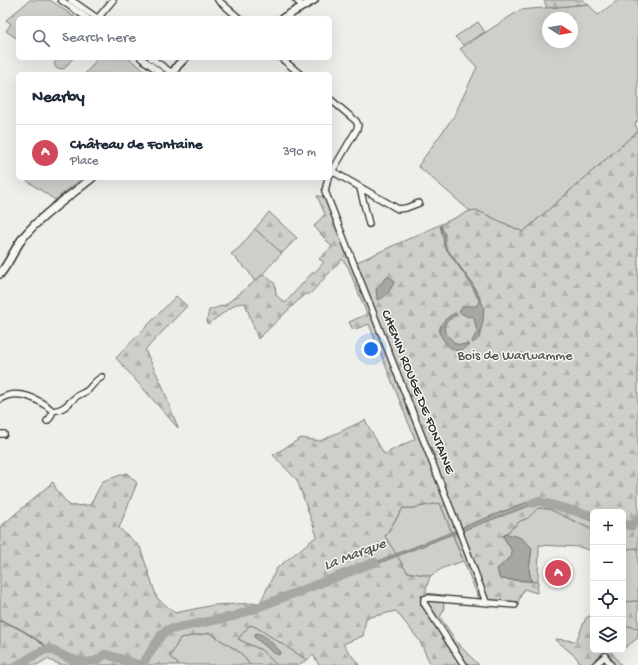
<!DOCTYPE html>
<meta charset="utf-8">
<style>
body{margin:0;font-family:"Gochi Hand",sans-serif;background:#f6f6f7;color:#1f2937}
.controls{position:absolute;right:12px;bottom:12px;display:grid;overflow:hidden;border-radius:6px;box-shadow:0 4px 16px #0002}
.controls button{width:36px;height:36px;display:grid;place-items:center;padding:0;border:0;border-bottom:1px solid #e0e1e3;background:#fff;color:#1f2937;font:20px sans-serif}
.compass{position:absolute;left:542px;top:12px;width:36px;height:36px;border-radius:50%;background:#fff;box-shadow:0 4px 16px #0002;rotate:101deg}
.you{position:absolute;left:371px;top:349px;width:14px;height:14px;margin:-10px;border:3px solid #fff;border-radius:50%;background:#1a73e8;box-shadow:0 0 0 6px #1a73e833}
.badge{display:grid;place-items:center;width:26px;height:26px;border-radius:50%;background:#d1495b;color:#fff;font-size:13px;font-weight:700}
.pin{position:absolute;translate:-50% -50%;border:2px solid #fff;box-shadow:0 1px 4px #0006}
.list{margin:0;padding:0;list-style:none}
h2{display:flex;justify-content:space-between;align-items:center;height:52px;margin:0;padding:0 16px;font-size:17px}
h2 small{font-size:13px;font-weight:400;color:#747a83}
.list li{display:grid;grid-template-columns:26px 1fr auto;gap:12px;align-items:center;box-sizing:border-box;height:56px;padding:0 16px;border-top:1px solid #e0e1e3}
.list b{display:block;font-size:15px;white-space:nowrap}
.list p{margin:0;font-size:13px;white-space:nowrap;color:#747a83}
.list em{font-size:13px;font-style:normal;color:#747a83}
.icon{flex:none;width:22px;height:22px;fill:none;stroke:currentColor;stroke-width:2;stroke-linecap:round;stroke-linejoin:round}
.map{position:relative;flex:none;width:638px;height:665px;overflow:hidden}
.search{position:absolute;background:#fff;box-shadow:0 4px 16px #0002;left:16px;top:16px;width:316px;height:44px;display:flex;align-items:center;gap:10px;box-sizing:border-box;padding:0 14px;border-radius:6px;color:#747a83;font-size:15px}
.panel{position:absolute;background:#fff;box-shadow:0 4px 16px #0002;left:16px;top:72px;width:316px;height:108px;border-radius:6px}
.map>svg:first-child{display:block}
</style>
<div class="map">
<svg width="638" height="665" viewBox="0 0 638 665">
<defs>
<pattern id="forest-firs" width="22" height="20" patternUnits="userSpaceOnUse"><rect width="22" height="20" fill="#cececa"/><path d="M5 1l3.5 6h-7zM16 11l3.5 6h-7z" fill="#b1b1ae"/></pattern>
</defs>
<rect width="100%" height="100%" fill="#eeeeea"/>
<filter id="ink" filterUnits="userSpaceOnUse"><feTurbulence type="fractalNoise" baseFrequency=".025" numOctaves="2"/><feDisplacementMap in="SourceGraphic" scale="8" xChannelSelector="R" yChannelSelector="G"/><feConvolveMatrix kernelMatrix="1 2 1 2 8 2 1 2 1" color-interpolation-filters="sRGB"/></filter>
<g filter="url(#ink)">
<path fill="#cececa" stroke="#7c7c7a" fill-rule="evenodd" d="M30,0h20l26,18h-58v21l-12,-8 5,-7 -5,-4z
M618,0h20v121l-3,2 3,8 -115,101 -47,-22 -6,1 -52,-45 36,-50 23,-49 -17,-18 60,-39 68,-6 10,11zM548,18h24v24h-24z
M478,22l7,10 -22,13 -8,-8z
M58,58h15l-9,11 -8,-1 -2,-4z
M98,58h30l21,16h-64z
M23,178h60l-28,22z
M255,229l27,24 -27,29 -6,-10 -18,-18 9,-7z
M440,503l23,58 -20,7 -13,8 -23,-4 -22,-35 18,-29h10z
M538,508l11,1 44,21v37l-4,-7 3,-9 -12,-4 -41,-2 -1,37 -7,-1 -2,-12 3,-21c-8,-9 -14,-13 -26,-14l14,-13 8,-3z
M623,545l2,4 13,-1v53l-15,1z
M249,625l7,2 51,33 -10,5h-20l-16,-15 -23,-11z
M623,625l15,3v10l-15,11z
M210,633l31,20 9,12h-71l-9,-8 10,-19z"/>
<path fill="url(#forest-firs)" stroke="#7c7c7a" d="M544,0h40l4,4 -41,4z
M638,131v417l-13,1 -2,-4v-33h-30v18l-44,-21 -11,-1 -10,10 -8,3 -17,15 8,13 1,7 -15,13 3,10 38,3 -1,11 -13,-4 -6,13 -39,-3 -39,-96 -27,5h-10l-18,28 22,36 23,4 -5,17 18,2 1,15 -4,7 18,27 21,21h-48l-12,-25 -23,-29 -30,7 -3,18 -20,8 16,21h-40l-6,-10 -6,5 -51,-33 -6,-2 -12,14 23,11 16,15h-27l-9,-12 -31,-20 -30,5 -10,19 9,8h-118l-14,-6 -10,6h-37v-138l53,-45 4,9 13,15 20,-1 13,-24 24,-8 10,10 -18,45 21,19 17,51 18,15 39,-8 46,-2 17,-35 40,-32 -20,-56 -24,-25 28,-17 19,3 45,-21 19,34 31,-15 -46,-115 -16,6 -4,-8 18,-8 -19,-47 -6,-8 -32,35h-5l-47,45 -13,-36 -9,1 -28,20 -1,-3 2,-11 16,-5 39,-31 11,10 1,11 9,8 27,-30 3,-1 9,-10 -5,-3 13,-12 -18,-21 11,-12 -8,-18 14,1 24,66 115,-52 6,-1 47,22z
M269,212l28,26 -15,15 -27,-24z
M176,296l11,10 -42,44 17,35 16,43 -62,-70z
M638,601v27l-15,-3v-23z
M593,614v36h17l11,15h-39l-7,-9 -20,-17 21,2 10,-23z"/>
<path fill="#a6a6a3" stroke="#757573" d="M441,225l4,10v11l27,37 12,24 -1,14 -4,17 -6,5 -1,-2 5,-9 -3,-14 -2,-2 -4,1 -9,-5 4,-6h12l3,-2 1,-4 -10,-19 -25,-35 -1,-9 -3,-11z
M388,277l5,2 1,4c-4,7 -8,15 -17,17l-1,-11 4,-3 4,-7z
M455,313l1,2 -10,7 -2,4 1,7 11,11 13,1c-14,14 -23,-1 -30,-12 1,-11 7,-15 16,-20z
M541,500l6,1 46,16v4l-27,-9 -18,-10 -16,3 -71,26 -1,-3 70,-27z
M457,530l1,2 -180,71 -27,11 -18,5 -1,-4 24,-6z
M506,534c12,1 18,5 26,14l-3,21 2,12 -31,-2 -3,-10 15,-13 -1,-7 -8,-13z
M256,633c10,2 18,12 25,19l-2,3 -5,-2 -20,-16z"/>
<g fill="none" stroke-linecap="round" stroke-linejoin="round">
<path stroke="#757573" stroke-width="1.5" d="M0,621c19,5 34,17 50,28"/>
<path stroke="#a6a6a3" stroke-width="9" d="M533,503l5,-2 55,15
M623,524l9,2 6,-8
M18,665l24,-14 8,-2c13,7 30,16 45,12 4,-1 7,-5 10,-7l35,11
M142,665l20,-31 5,-4 68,-14 140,-54"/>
<defs>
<path id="minor" d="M61,0l26,18
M71,0l26,18
M218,0l21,18
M296,0l7,6
M98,18l15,-18
M141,58l21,16
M151,58l21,15
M281,58l19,16
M330,99l26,22 2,4 -1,4 -27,46
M332,171l66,38 8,-1 13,-5
M328,178l-3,13 136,344 25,67
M360,188l9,36
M0,399c18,-11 39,0 53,12
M47,421l3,-3 3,-7c13,-2 14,-7 24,-15 3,-2 7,-3 11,-6 4,-5 8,-10 14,-13
M0,434h4
M464,665l-40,-62v-4l4,-1 87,7
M595,665l10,-9 6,9"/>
<path id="tertiary" d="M283,18l31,-18
M172,74l6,-9 7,-7
M0,274c10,-12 15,-27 25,-39 19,-22 45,-39 67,-57"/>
</defs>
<use href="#minor" stroke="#2b2b2b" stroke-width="8"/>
<use href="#tertiary" stroke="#2b2b2b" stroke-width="10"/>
<use href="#minor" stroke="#f6f6f2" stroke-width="5.5"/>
<use href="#tertiary" stroke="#f6f6f2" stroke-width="7"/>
</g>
</g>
<g text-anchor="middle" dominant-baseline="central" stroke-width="3" stroke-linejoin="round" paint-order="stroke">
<g font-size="14" fill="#545453" stroke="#f6f6f2">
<text x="515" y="356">Bois de Warwamme</text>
</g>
<g font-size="14" fill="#2b2b2b" stroke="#f6f6f2">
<text transform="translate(417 392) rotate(68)">CHEMIN ROUGE DE FONTAINE</text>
</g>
<g font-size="15" font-style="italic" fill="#565655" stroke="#f6f6f2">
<text transform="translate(355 555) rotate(-21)">La Marque</text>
</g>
</g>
</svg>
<div class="controls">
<button>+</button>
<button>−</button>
<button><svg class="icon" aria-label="locate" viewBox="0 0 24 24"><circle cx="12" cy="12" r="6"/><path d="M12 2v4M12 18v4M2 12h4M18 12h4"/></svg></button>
<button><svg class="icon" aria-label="layers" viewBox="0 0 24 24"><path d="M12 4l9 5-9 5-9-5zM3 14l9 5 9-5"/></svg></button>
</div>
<svg class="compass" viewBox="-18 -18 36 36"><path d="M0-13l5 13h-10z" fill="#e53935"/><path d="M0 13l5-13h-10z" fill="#747a83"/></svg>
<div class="you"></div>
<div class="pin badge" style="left:558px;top:573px">A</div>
<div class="search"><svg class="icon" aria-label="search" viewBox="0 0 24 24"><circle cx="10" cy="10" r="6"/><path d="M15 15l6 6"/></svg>Search here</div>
<section class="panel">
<h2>Nearby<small></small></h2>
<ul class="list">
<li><span class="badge">A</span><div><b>Château de Fontaine</b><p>Place</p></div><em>390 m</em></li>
</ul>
</section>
</div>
